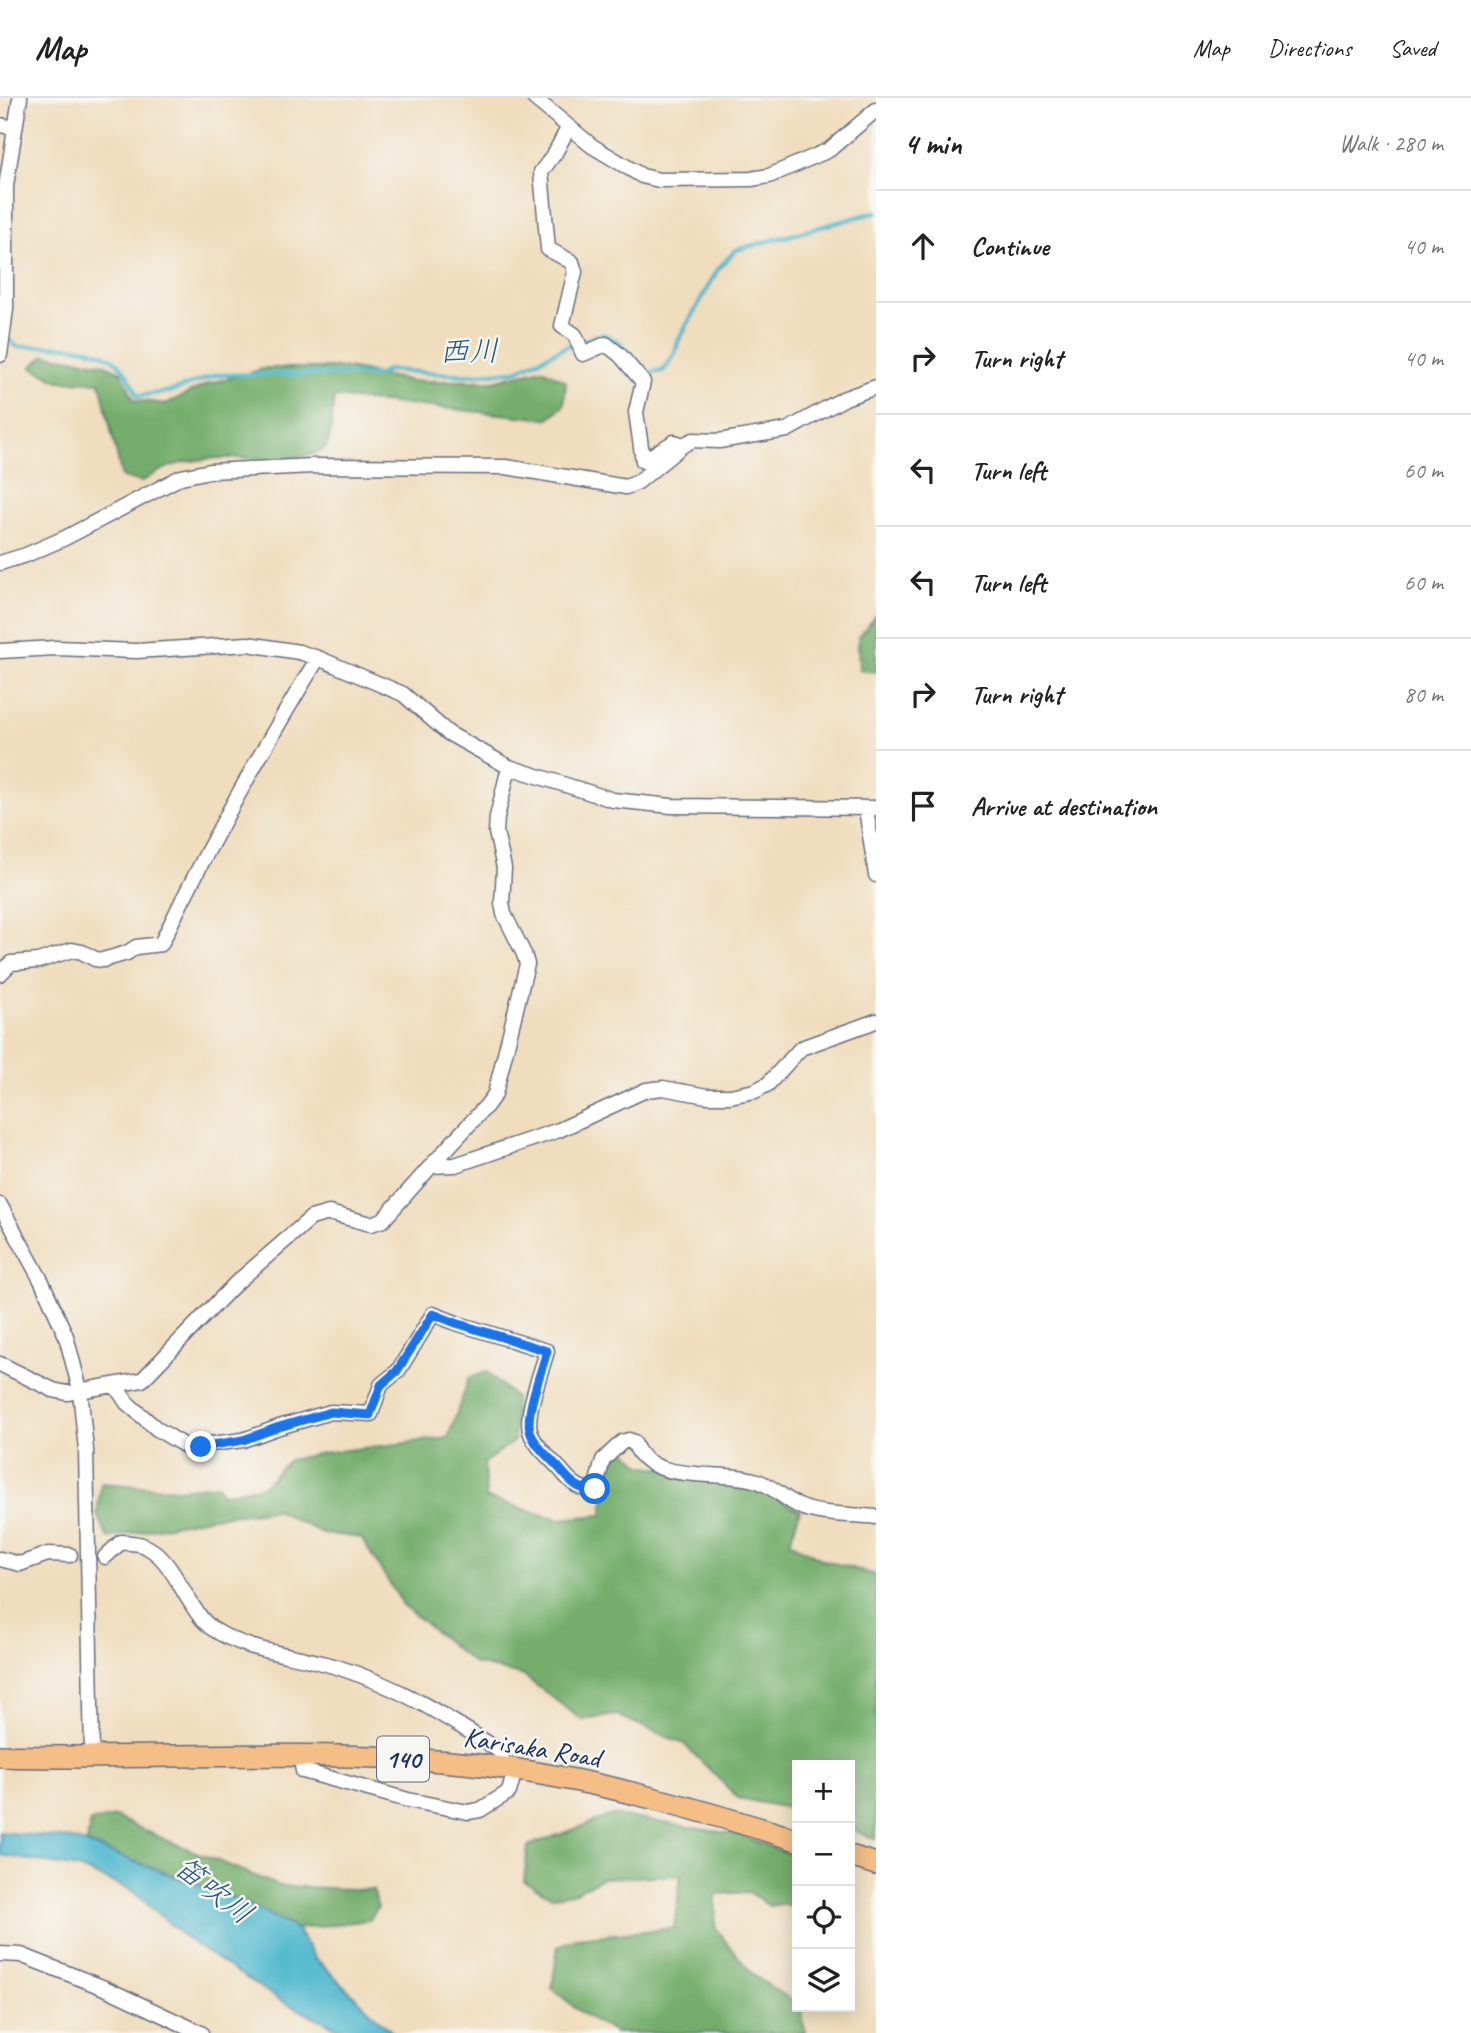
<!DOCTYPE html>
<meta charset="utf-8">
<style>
body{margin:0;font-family:Caveat,"Klee One",sans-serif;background:#f2f2f2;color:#222}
.controls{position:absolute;right:21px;bottom:21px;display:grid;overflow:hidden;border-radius:0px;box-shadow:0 4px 18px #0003}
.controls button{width:63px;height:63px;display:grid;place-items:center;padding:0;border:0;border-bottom:2px solid #e0e0e0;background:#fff;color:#222;font:35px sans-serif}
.stop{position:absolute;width:21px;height:21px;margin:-16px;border:5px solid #1a73e8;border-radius:50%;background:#fff}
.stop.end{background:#1a73e8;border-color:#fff;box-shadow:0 2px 7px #0008}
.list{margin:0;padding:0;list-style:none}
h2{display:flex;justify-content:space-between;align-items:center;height:91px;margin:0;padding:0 28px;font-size:30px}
h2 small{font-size:23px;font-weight:400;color:#767676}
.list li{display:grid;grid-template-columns:46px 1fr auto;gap:21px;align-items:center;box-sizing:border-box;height:112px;padding:0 28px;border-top:2px solid #e0e0e0}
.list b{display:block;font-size:26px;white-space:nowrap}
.list em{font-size:23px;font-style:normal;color:#767676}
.icon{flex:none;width:38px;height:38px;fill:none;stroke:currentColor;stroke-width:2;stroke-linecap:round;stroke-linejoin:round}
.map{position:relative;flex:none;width:876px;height:1935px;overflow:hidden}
header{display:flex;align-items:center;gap:42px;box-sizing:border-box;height:98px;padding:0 35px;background:#fff;border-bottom:2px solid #e0e0e0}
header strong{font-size:33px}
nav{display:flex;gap:38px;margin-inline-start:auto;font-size:24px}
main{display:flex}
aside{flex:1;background:#fff}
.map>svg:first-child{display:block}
</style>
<header>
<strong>Map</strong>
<nav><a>Map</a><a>Directions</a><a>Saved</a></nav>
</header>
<main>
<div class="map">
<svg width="876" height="1935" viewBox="0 0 876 1935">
<rect width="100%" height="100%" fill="#f6f6f2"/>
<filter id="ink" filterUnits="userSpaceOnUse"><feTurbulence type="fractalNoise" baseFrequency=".0143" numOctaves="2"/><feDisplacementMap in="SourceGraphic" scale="14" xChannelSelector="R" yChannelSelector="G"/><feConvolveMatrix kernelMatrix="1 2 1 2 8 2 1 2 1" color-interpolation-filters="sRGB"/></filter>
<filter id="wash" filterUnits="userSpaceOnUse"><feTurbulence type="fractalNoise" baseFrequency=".00686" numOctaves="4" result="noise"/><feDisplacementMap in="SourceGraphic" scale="28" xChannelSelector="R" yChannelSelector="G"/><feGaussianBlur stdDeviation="1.57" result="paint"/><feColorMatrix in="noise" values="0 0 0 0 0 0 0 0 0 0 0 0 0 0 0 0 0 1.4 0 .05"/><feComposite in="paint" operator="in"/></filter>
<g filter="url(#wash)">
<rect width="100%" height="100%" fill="#f0ddbd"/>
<path fill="#75ae6c" stroke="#486e65" stroke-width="2" d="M45,257l56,8 20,9 13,28 32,4 42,-20 59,-16h81l63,13h82l49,-12 24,12 -2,24 -16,14 -214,-22c-2,11 -2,39 -7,48 -12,21 -96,10 -120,14 -27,3 -43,7 -65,23l-20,-5 -22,-95 -41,-1 -28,-14z
M876,517v57l-17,-2 -1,-32z
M487,1274l28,26 -1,43 -30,22 2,35 72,21 45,-4 3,-54 16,-15 19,19 102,18 57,27 -10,32 33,18 53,15v264l-26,-10v-64h-53v45l-59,-12 -54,-54 -67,-29 -35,5 -58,-44 -51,-13 -69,-57 -43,-68 -39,-5 -46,-23 -64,7 -104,21 -11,-23 4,-32 76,6 41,-4 4,9 41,-8 26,-26 33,-7 126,-15 21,-60z
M612,1717l128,20 57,22v52l-14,-5 -14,2 -20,-14 -33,2 -1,34 38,47 48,32 4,26h-190l-34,-20 -29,-25 6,-42 18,-8 98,-10 7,-53 -79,3 -26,14 -24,5 -28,-16 4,-35z
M115,1719l51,23 114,46 93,4 5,18 -9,12 -72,9 -58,-29 -152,-56 3,-22z"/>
<path fill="#50b8ce" stroke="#367496" stroke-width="2" d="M0,1734l73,7 166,61 58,29 17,28 79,76h-45l-65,-31 -94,-61 -58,-51 -53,-22 -78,-13z"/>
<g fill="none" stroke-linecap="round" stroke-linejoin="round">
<path stroke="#50b8ce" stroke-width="4.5" d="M7,240l10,9c33,0 87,-8 108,25 5,7 9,16 13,24l34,-5 44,-16 66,-1 97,1 8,-5 80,5 49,-4 53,-26 34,-11 16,7 26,32 18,-2 12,-18 3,-12 40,-72 18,-19 140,-38"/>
</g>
</g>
<g filter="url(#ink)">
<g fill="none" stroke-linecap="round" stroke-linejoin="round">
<defs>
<path id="minor" d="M534,0l58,48 50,30 17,4 92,-1 18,-3 60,-26 47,-40
M0,27l14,3
M568,30l-13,25 -14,19 7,77 24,13 3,10 -13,54 13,9 8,19 23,-10 14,11 23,27 -7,30 7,49 31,-19 4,1
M0,257l6,-46v-123l14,-88
M0,465l26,-8 39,-17 116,-61 29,-6 103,-5 193,1 120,20 12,-5 45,-37 10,-5 26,1 68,-11 58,-32 31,-11
M0,553l56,-3 80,3 112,-7 51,8 19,6 85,36 45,39 61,34 104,33 58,6 205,2
M866,711l10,66
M0,876l11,-11 27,-2 34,-11 10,2 13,7 8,1 24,-7 9,-6 25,-3c47,-98 100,-193 157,-286
M431,1068l56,-61 8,-11 32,-130 -3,-10 -20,-40 -2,-11 2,-35 -8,-36 1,-15 12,-50
M0,1107l42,77 24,54 14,54 6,60 6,306
M0,1266l53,26 14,3 75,-13 93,-96 76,-66 18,-5 42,11 12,-4 48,-54 24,-1 104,-35 87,-40 17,-2 44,8h23l25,-5 13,-7 33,-36 75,-27
M115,1287l12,18 30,26 30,18 56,-7 36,-13 52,-15 40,2 10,-29 17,-14 35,-57 23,9 91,28c-5,19 -22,62 -17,80 4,14 20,27 30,38 9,11 19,23 35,20l8,-29 19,-18 7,-2 5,2c14,45 92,26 126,40 15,6 27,19 41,25 22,9 52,7 75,10
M105,1459l16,-15c6,1 15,1 21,3 33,11 44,66 71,84 38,25 85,25 127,39 62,20 105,48 160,83l4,17
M0,1461l20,5 28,-10 22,1
M300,1657l3,16 105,29 60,12 12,-2 29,-18 6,-22
M0,1856l21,1 86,34 94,44"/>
<path id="highway" d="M0,1658c168,5 337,-11 504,12 100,14 197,42 293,72
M850,1758l26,8"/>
</defs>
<use href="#minor" stroke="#666c7f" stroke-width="17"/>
<use href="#highway" stroke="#666c7f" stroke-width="24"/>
<use href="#minor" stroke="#fff" stroke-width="14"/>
<use href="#highway" stroke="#f5be86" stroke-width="21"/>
</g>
</g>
<g fill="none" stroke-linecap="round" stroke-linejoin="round" filter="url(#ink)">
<path stroke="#1a73e8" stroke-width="9" d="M201,1349l42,-7 36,-13 52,-15 39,3 11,-30 16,-14 36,-57 23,9 91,28c-5,19 -22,62 -17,80 4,14 20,27 30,38 9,11 19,23 35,20"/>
</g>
<g text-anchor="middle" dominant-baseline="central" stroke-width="5" stroke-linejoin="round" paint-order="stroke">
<rect fill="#f6f6f2" stroke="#5d6b8a" stroke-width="2" x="377" y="1638.5" width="52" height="45" rx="5"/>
<g font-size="26" font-weight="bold" fill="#1b2f5e">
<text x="403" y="1661">140</text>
</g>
<g font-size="28" fill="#1b2f5e" stroke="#f6f6f2">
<text transform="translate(532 1649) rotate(9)">Karisaka Road</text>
</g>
<g font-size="30" font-style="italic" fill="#2b5880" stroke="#f6f6f2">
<text transform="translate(469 253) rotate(-1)">西川</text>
<text transform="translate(214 1792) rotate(38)">笛吹川</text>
</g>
</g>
</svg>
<div class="controls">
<button>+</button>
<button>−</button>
<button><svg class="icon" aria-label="locate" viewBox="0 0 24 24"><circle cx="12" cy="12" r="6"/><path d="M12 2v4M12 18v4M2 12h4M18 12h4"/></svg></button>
<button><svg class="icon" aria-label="layers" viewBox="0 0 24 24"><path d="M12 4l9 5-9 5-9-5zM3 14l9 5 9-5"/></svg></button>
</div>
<div class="stop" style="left:595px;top:1391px"></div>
<div class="stop end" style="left:201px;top:1349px"></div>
</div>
<aside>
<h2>4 min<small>Walk · 280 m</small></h2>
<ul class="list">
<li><svg class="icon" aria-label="ahead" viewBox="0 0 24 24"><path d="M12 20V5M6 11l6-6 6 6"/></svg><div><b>Continue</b></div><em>40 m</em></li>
<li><svg class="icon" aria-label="right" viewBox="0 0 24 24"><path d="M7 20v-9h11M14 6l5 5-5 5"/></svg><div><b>Turn right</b></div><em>40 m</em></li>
<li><svg class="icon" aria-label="left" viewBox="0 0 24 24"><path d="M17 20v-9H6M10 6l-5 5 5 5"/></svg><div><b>Turn left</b></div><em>60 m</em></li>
<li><svg class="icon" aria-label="left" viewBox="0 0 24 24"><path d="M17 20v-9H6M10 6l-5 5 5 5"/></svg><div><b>Turn left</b></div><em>60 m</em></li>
<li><svg class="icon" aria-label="right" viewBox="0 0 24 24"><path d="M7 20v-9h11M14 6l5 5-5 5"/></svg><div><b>Turn right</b></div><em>80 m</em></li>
<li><svg class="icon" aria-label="arrive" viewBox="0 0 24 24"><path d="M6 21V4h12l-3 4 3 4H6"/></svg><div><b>Arrive at destination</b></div></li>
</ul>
</aside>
</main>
